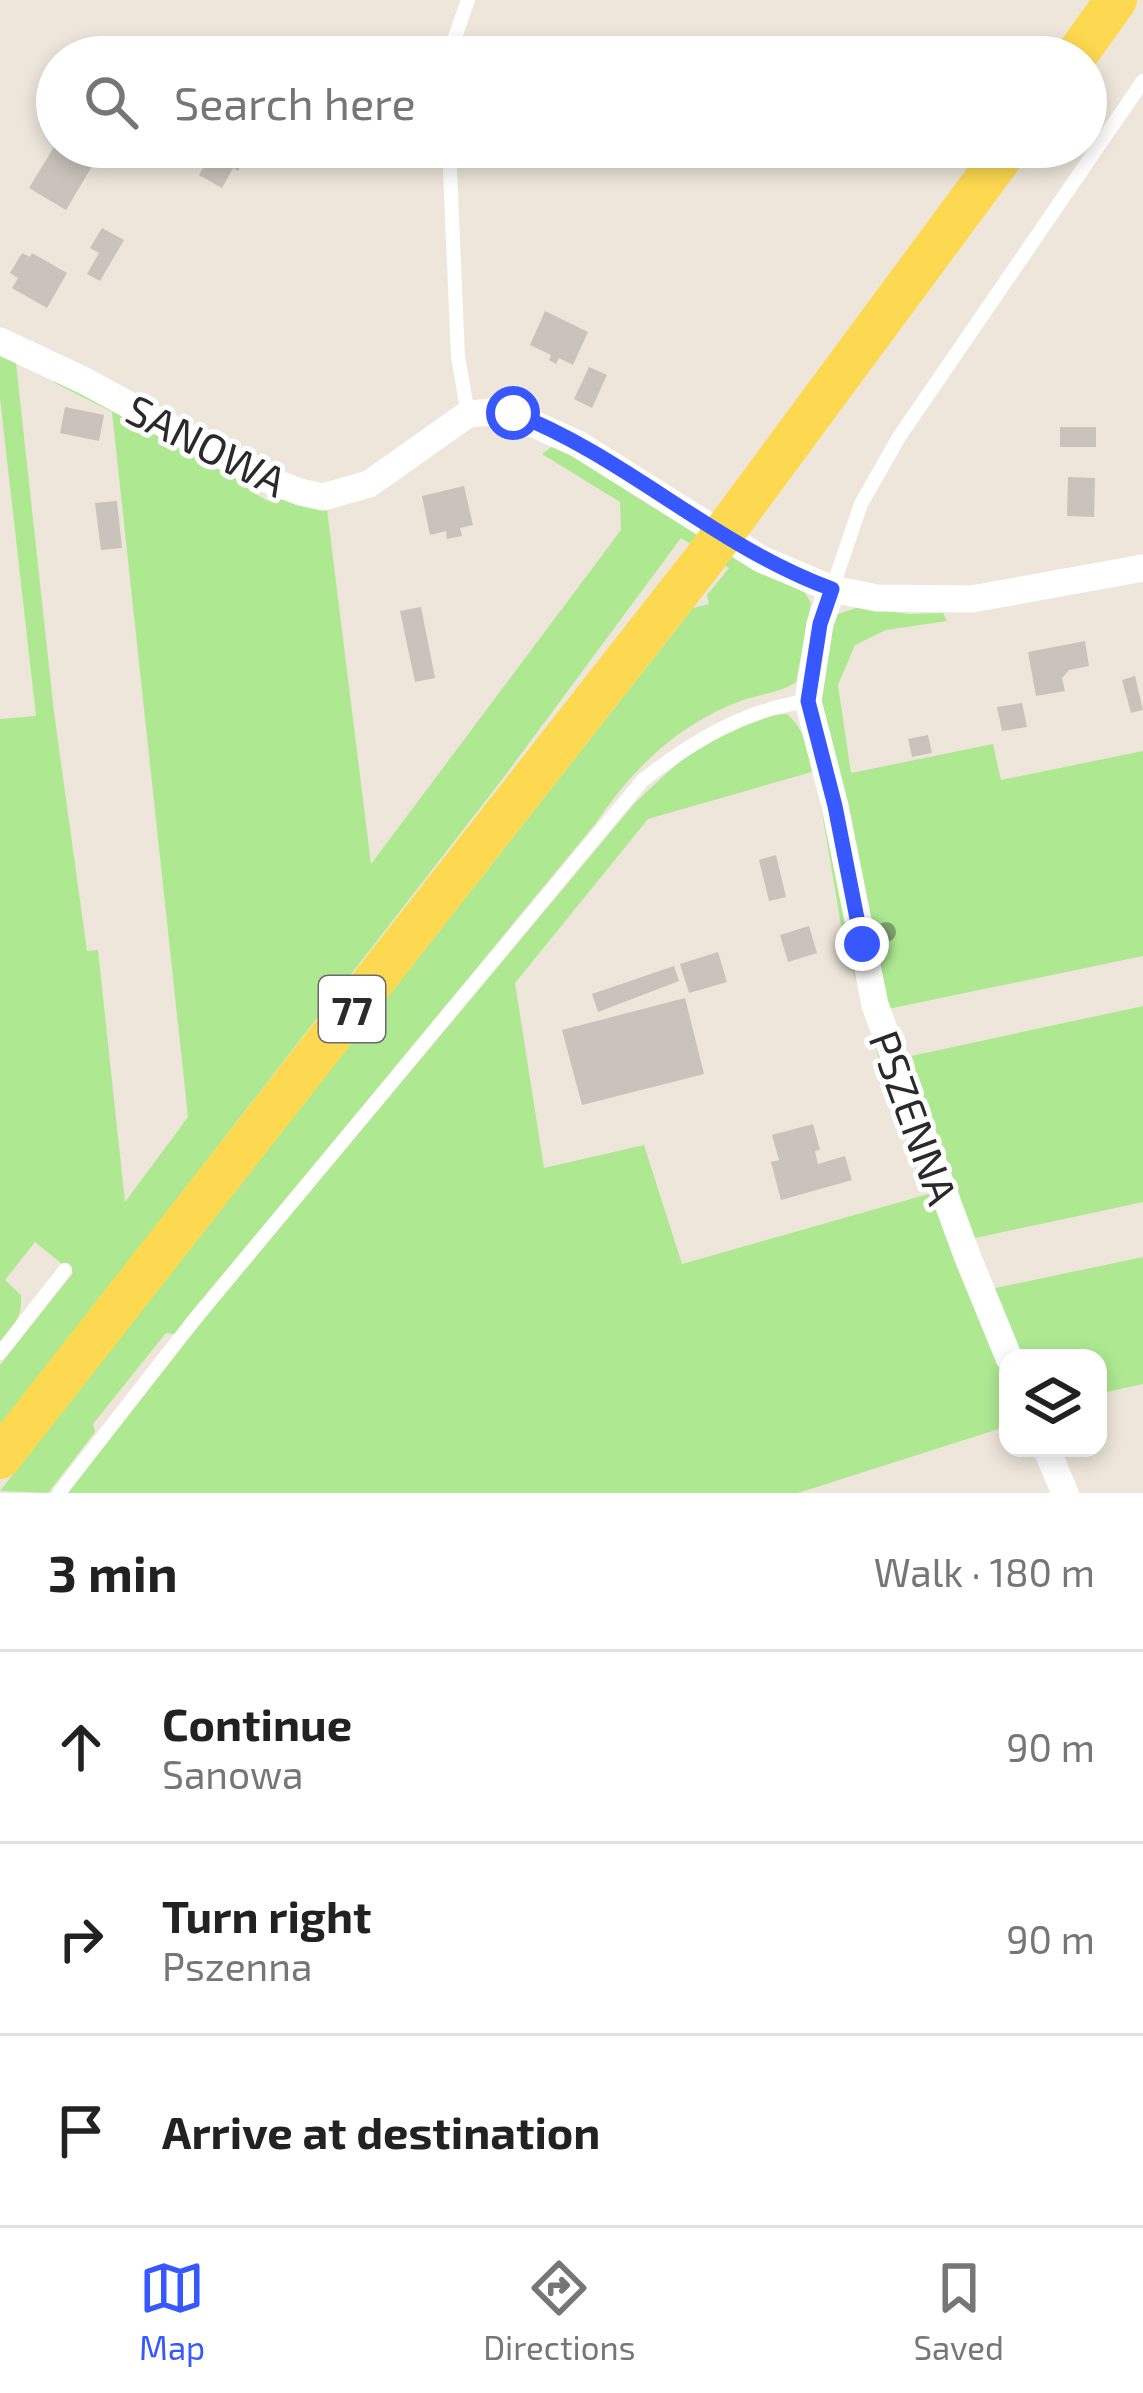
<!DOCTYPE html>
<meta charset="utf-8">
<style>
body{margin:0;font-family:"Exo 2",sans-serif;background:#f6f6f6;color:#222}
.controls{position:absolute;right:36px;bottom:36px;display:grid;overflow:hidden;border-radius:24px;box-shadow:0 6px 18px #0003}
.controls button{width:108px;height:108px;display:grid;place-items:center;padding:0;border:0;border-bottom:3px solid #e0e0e0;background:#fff;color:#222;font:60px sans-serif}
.stop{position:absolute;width:36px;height:36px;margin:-27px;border:9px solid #3757ff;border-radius:50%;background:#fff}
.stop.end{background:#3757ff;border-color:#fff;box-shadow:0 3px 12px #0008}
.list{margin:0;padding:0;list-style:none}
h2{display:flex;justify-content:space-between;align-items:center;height:156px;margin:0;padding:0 48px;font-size:51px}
h2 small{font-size:39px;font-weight:400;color:#767676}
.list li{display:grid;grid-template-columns:78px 1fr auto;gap:36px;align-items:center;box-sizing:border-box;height:192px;padding:0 48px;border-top:3px solid #e0e0e0}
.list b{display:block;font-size:45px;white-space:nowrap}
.list p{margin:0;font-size:39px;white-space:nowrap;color:#767676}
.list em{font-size:39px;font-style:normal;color:#767676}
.icon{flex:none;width:66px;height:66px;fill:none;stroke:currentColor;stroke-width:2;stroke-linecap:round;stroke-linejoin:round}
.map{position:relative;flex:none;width:1143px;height:1493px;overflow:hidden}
.search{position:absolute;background:#fff;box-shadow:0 6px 18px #0003;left:36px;right:36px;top:36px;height:132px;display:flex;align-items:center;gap:30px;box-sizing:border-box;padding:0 42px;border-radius:66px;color:#767676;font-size:45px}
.sheet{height:732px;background:#fff}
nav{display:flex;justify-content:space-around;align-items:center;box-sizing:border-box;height:168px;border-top:3px solid #e0e0e0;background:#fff;font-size:33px;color:#767676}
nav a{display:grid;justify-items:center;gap:6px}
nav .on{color:#3757ff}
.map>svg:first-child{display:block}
</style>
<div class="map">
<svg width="1143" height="1493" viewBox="0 0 1143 1493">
<rect width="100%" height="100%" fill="#eee6db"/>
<path fill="#aee992" d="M0,353l16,10 38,349 33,239 11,-1 27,252 63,-85 -76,-705 -59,-30 7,-5 194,110 -2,5 16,9 5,-8 53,8 45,363 250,-334 -1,-28 -78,-48 17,-13 177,114 69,38 6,10 -15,79c-16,11 -35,12 -53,18 -65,24 -110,68 -147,123l-421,511 -9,-1 -73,91 2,8 -47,61 -48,-2 693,-883 16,-4 -2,-9 22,-27 -48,-30 -177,239 -504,650v-62l73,-92 -38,-31 -30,38 16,15c2,22 -8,31 -21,48v-624l36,-3 -36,-318z
M859,607l50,7 34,-1 4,8 -61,9 -31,15 -17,40 13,88 142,-29 8,36 142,-29v205l-260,54 -62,-312 14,-83z
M786,714c39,23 59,204 71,255 9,36 20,72 31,107l-3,3 -42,-142 -28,-166 -167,48 -133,164 29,185 100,-23 38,119 250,-71 76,187v46l-210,67h-732l146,-184 422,-505c39,-38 93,-90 152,-90z
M1143,1006v196l-177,38 -69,-181z
M1143,1257v127l-45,10v-36h-84l-28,-68z"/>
<path fill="#c9c3bb" d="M57,142v5h21l19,11 -31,52 -37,-22z
M195,147h56l-13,24 -5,-3 -11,20 -23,-13 11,-20z
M102,228l22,12 -24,41 -13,-7 12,-21 -9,-5z
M22,253l8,4 2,-4 35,20 -20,35 -35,-20 6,-10 -8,-5z
M545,311l43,21 -15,33 -14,-7 -3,6 -7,-4 2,-5 -21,-10z
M589,367l18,8 -15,33 -18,-9z
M65,407l39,8 -5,26 -39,-8z
M1060,427h36v20h-36z
M1068,477l27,1 -1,39 -27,-1z
M464,486l9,39 -13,3 2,8 -15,3 -1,-8 -16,4 -8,-39z
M117,501l5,47 -21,2 -6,-47z
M421,607l14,71 -20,4 -15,-71z
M1085,641l4,25 -20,4 -7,8 3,13 -29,5 -8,-44z
M1135,676l8,34 -12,3 -9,-33z
M1022,703l5,24 -25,4 -5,-24z
M928,735l4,18 -20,4 -4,-18z
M776,855l10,42 -17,4 -10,-41z
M809,926l8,27 -29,9 -8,-27z
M718,952l9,30 -38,11 -9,-29z
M674,966l5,15 -81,31 -6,-18z
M685,998l19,76 -122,31 -20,-75z
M813,1124l7,26 -5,1 3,13 27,-8 7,24 -71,20 -10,-38 8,-2 -7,-25z"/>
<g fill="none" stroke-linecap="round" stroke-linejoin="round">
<path stroke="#fff" stroke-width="14" d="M448,57l20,-57
M449,147l9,210 10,57
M832,589l29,-85 38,-67 244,-356
M0,1353l65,-83
M59,1493l135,-173 449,-540c50,-39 101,-70 165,-79"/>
<path stroke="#fff" stroke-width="27" d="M0,341l85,40 176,96 39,15 23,5 46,-13 99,-70 37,-3 73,33 183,115 71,30 45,9 95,1 171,-31
M832,589l-12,35 -12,77 27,105 40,199 93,253 41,100
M1046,1448l19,45"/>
<path stroke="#fdd951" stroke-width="42" d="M1075,57l41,-57
M0,1458l703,-897 306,-414"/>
</g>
<circle fill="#7fa46e" cx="886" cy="932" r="10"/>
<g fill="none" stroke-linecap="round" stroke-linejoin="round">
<path stroke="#3757ff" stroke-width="15" d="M513,413c114,44 203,134 319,176l-12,35 -12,77 27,105 27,138"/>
</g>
<g text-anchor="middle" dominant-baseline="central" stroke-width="10" stroke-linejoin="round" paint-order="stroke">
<rect fill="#fff" stroke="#6a6a6a" stroke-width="3" x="319" y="976" width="66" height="66" rx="9"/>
<g font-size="39" font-weight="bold" fill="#2a2a2a">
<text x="352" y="1009">77</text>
</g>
<g font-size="42" fill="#2a2a2a" stroke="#fff">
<text transform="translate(207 444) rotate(27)">SANOWA</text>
<text transform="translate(915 1117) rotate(70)">PSZENNA</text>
</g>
</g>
</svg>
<div class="controls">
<button><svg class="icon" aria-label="layers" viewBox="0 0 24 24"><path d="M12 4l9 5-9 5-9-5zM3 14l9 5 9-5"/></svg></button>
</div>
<div class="stop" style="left:513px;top:413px"></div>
<div class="stop end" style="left:862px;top:944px"></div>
<div class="search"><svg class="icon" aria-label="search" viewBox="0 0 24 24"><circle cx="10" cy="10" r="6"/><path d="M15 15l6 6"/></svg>Search here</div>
</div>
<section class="sheet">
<h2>3 min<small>Walk · 180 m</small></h2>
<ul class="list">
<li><svg class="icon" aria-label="ahead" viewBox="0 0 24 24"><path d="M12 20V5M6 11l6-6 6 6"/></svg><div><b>Continue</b><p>Sanowa</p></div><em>90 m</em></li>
<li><svg class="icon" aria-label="right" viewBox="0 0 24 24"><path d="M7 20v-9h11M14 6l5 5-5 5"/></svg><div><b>Turn right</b><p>Pszenna</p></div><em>90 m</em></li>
<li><svg class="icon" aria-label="arrive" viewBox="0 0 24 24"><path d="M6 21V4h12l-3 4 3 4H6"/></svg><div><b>Arrive at destination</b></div></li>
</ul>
</section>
<nav>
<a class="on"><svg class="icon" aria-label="map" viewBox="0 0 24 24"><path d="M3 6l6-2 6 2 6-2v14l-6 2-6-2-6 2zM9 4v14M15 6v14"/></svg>Map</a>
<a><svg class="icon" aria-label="directions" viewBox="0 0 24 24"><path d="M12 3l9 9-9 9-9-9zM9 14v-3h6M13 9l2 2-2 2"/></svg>Directions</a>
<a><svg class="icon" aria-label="saved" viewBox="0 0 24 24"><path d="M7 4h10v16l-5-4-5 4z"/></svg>Saved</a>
</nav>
